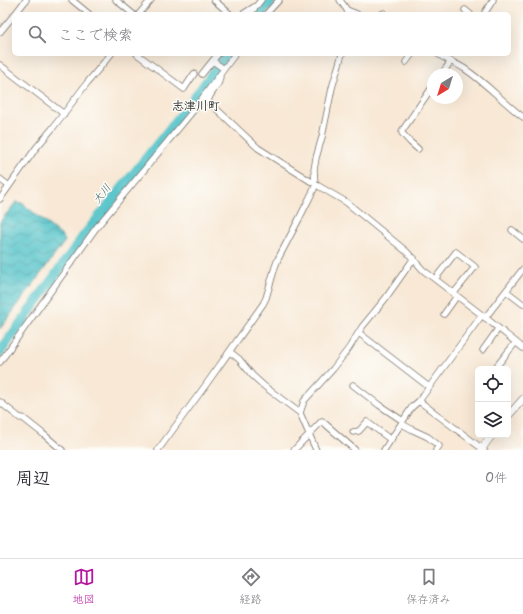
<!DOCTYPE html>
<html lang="ja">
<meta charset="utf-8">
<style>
body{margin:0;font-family:"Shantell Sans","Klee One",sans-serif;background:#f2f2f3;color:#2b2b33}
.controls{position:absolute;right:12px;bottom:12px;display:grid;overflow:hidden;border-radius:6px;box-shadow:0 4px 16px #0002}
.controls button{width:36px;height:36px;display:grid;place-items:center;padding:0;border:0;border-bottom:1px solid #e1e1e2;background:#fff;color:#2b2b33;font:20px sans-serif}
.compass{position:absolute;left:427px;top:68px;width:36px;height:36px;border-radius:50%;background:#fff;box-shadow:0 4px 16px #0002;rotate:218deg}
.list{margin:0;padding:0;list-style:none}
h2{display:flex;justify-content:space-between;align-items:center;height:52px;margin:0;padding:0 16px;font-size:17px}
h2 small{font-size:13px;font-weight:400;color:#7c7c81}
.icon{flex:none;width:22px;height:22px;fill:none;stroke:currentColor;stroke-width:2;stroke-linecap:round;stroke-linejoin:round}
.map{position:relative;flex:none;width:523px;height:450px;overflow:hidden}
.search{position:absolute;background:#fff;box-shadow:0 4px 16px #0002;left:12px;right:12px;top:12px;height:44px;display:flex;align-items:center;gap:10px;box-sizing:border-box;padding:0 14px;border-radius:6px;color:#7c7c81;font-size:15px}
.sheet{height:108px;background:#fff}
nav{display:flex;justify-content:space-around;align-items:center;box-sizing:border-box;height:56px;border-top:1px solid #e1e1e2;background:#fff;font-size:11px;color:#7c7c81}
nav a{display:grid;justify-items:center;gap:2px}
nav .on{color:#b5179e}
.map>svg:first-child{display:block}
</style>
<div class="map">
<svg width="523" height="450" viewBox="0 0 523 450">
<defs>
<pattern id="water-waves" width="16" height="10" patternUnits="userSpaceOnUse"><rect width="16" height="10" fill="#56c4ca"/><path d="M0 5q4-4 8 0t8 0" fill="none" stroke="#479fa4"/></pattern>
</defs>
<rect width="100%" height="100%" fill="#fdfcf7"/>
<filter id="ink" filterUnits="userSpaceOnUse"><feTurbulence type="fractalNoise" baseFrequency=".025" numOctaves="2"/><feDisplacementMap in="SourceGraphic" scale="8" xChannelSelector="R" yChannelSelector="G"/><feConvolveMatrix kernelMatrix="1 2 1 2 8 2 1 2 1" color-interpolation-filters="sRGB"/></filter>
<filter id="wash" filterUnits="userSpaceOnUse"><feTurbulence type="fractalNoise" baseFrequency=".012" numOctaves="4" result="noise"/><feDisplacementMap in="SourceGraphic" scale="16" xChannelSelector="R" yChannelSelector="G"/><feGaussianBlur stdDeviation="0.9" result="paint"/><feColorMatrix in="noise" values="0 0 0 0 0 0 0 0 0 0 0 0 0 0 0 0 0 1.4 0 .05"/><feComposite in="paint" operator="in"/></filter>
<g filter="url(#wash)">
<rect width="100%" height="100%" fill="#f8e8d5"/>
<path fill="url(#water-waves)" stroke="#40787a" d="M16,202l6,1 41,34 2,4 -65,88v-107z"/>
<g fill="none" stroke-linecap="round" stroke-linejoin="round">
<path stroke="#56c4ca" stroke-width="10" d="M260,14l12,-14
M0,352l83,-115 106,-132 38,-51"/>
</g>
</g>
<g filter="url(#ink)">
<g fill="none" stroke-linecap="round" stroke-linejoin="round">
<defs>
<path id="minor" d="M72,0l17,14
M116,0l17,14
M214,0l16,14
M340,0l7,10 1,4
M347,10l10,4
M465,10l5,4
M15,14l11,-14
M139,14l12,-14
M243,14l11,-7
M250,14l11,-14
M266,14l13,-14
M382,14l2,-1 1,1
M484,14l9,-14
M0,32l14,-17
M137,54l47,35 10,-15
M438,54c8,6 18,9 27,15 21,14 38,33 58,48
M213,61l11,8
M406,62l6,-8
M0,65l64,49
M202,74l16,-20
M442,74l9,-13
M220,75c1,10 -10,17 -12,26l50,47 57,36 31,18 61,50 16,18 59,45 41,33
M198,104l37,-50
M418,149l-8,-7 -8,-9v-2l31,-45
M0,179l9,7
M0,199l36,-51 16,-19 35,-46 24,-29
M512,230l11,9
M435,279l21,-27 19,15 -21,26
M506,291l17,13
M444,314l13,-18
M485,318l38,-49
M359,333l70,54
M483,350l15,-21
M230,352l9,7 13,16 12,11 36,27 16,37
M0,362l96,-134 101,-122 7,-5h4
M496,367l20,-25
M353,385l26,20 24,16
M419,401l65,49
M0,402l20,16h3l19,15 20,17
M300,413l4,-12 29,-32 16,-21 13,-21 23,-28 29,-41
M402,424l11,6 15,7 11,9 -3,4
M353,432l6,-1 8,-9 24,18
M158,450l47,-64 58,-82 3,-6 9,-31 3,-8 21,-40 15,-30 1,-5 -1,-14 2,-12 6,-21 10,-49 10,-34
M294,450l28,-29 33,29
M384,450l28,-43 7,-6 63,-86"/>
<path id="major" d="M508,416l15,-17
M481,450l11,-15"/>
</defs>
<use href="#minor" stroke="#736d66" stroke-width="7"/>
<use href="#major" stroke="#736d66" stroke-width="8"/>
<use href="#minor" stroke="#fff" stroke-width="5.5"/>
<use href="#major" stroke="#fff" stroke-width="7"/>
</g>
</g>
<g text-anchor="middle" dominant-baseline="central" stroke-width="3" stroke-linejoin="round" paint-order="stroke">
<g font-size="11" font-style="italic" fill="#3a6163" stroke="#fdfcf7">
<text transform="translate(102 194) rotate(-52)">大川</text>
</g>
<g font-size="12" font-weight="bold" fill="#2b2b2b" stroke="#fdfcf7">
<text x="196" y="106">志津川町</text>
</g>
</g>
</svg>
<div class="controls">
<button><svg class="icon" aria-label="locate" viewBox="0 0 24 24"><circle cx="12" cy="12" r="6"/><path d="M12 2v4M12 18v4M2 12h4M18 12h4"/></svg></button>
<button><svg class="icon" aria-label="layers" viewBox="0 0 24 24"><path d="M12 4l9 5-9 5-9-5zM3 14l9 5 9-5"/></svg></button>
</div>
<svg class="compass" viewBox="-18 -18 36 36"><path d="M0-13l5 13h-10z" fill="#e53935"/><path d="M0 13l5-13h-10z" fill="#7c7c81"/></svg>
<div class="search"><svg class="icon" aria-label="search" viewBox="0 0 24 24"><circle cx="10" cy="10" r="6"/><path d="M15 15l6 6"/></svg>ここで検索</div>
</div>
<section class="sheet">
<h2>周辺<small>0件</small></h2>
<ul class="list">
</ul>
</section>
<nav>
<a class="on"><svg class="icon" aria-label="map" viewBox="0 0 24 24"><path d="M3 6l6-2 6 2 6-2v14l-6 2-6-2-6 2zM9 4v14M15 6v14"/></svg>地図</a>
<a><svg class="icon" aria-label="directions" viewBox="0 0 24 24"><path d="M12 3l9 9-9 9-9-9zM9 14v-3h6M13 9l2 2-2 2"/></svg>経路</a>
<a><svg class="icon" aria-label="saved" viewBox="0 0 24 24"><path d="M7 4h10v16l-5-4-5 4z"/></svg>保存済み</a>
</nav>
